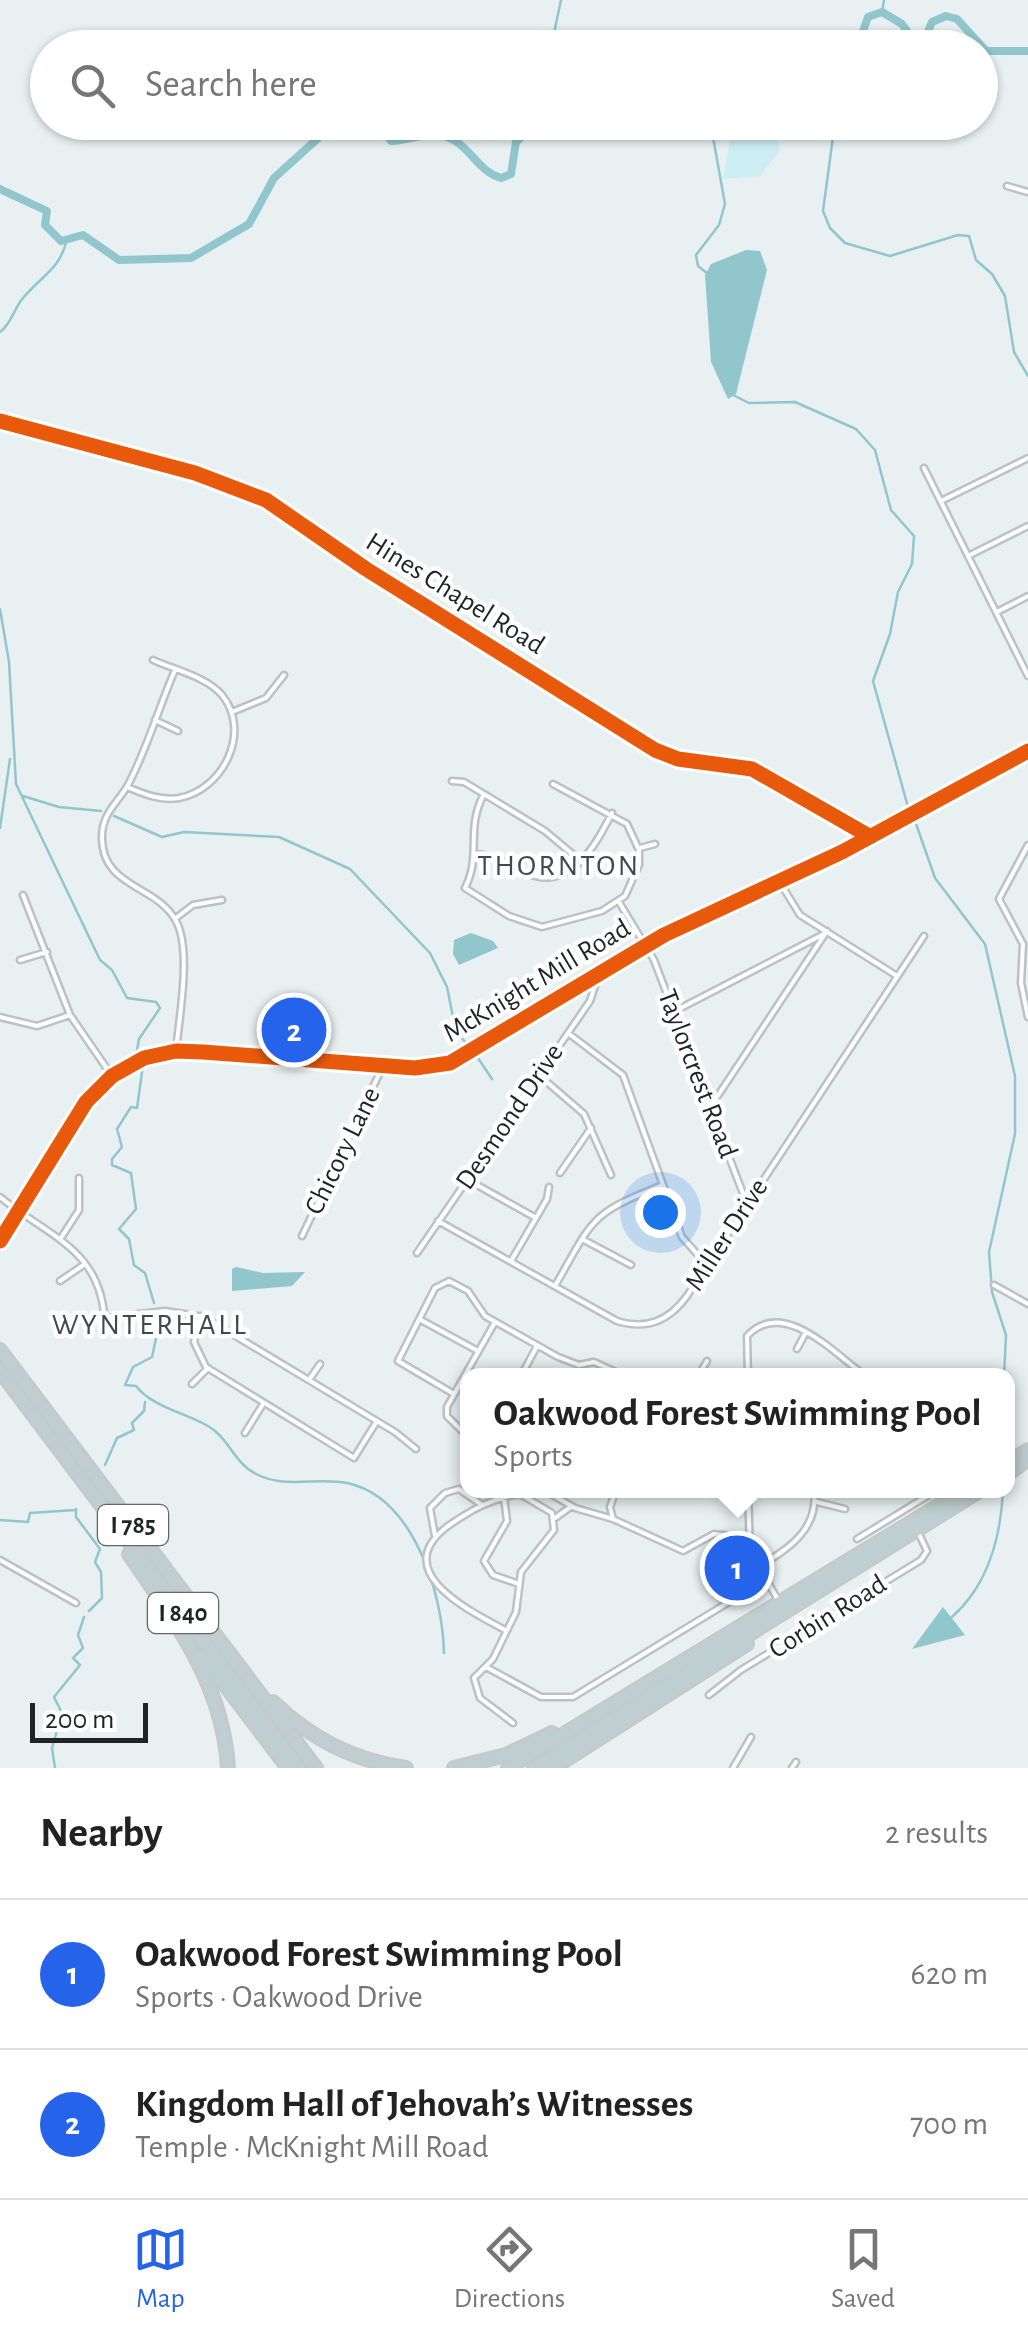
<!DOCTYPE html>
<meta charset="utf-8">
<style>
body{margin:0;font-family:"Alegreya Sans",sans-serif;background:#f2f2f2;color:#222}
.scale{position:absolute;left:30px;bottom:25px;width:118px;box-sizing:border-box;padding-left:10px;border:5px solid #1f2425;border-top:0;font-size:28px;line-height:35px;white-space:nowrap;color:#1f2425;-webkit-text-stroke:8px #fff;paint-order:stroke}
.you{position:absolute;left:660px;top:1212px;width:35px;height:35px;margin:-25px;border:8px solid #fff;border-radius:50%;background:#1a73e8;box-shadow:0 0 0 15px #1a73e833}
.badge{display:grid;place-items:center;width:65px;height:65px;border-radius:50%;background:#2563eb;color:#fff;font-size:32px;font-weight:700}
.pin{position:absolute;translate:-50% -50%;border:5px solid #fff;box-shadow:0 2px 10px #0006}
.popup{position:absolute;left:460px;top:1368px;width:555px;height:130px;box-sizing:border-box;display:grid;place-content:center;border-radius:20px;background:#fff;filter:drop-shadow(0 2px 8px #0005);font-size:32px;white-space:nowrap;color:#767676}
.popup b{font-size:38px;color:#222}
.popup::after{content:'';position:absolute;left:50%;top:100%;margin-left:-20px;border:20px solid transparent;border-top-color:#fff}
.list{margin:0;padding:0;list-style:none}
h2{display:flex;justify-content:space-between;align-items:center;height:130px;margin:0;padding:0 40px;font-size:42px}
h2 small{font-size:32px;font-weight:400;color:#767676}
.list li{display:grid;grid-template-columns:65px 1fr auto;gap:30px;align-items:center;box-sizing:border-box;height:150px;padding:0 40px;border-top:2px solid #e0e0e0}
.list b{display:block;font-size:38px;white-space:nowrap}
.list p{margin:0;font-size:32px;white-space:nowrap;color:#767676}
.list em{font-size:32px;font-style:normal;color:#767676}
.icon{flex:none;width:55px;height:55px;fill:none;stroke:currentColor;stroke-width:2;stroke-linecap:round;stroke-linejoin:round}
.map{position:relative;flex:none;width:1028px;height:1768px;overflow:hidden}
.search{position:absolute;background:#fff;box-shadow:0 2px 8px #0004;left:30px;right:30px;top:30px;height:110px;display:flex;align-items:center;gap:25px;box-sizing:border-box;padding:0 35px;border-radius:55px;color:#767676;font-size:38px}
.sheet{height:430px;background:#fff}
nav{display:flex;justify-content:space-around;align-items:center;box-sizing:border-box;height:140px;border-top:2px solid #e0e0e0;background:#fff;font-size:28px;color:#767676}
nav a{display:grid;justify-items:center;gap:5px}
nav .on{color:#2563eb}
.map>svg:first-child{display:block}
</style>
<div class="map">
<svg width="1028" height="1768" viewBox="0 0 1028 1768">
<rect width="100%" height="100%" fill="#e8f0f2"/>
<path fill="#cceef3" d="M733,123h36l10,16v13l-19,24 -37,3z"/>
<path fill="#91c6cd" d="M746,250l14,1 7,19 -31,124 -8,5 -17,-37 -6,-87 6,-11z
M471,933l22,8 5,7 -39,17 -6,-11 1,-14z
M236,1267l27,6 42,-1 -13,14 -60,5v-22z
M943,1607l22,28 -53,14z"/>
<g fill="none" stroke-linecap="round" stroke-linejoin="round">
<path stroke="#91c6cd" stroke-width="2.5" d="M882,12l2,-12
M553,38l8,-38
M835,122l-12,89 7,17 15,15 45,13 68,-21 11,1 7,24 16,14 13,22 9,56 14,24
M708,274l-10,-8 -2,-11 23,-30 6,-21 -14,-78
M0,332c12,-9 13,-22 23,-34 19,-23 37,-28 44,-59
M733,395l16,8 46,-1 61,27 19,21 16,60 23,26 -2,28 -14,28 -8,42 -17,47 35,126
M0,609l9,53 7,122 84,176 12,10 15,28 29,4 4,6 -21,31 -2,11
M23,796l36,11 42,4
M114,816l48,21 22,-5 95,5 71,32 80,84 17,34 9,45 13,14
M914,818l21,60 50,66 30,132v58l-26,118 3,40 14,43 -2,41
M0,828l10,-69
M476,1055l16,24
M143,1065l-6,43 -6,-1 -14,22 5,18 -10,12v6l19,8 5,36 -17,20 10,10 5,26 11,8 9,30
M160,1320l-8,37 -19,10 -8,18 11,1c15,20 49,27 72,40 21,12 26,37 48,48 29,15 60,3 91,9 67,14 96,112 97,170
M105,1465l12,-27 17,-8 -2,-7 12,-12 1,-9
M76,1509v8l24,32 -5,13 6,10 1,26 -13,13
M0,1520l28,2 2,-9 45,-3
M952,1617c36,-32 49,-81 51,-127
M55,1768l-3,-20 10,-35 -8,-16 26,-32 -7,-7 10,-10 -5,-13 6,-18"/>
<path stroke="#91c6cd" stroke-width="8" d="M539,48l8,-10 19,1 20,9
M857,48l11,-31 14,-5 20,12 14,20 8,-3 8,-19 14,-6 11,3 29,32h42
M377,122l14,19c17,0 34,-9 50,-6 28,6 35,36 60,43l10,-4 5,-32 21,-20
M696,122l13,7 5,-7
M0,189l47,22 -2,14 16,16 22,-6 36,25 72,-2 58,-34 25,-46 62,-56"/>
<defs>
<path id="street" d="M1007,186l21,6
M924,468l104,208
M943,500l85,-42
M970,555l58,-29
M997,612l31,-16
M175,670c-16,37 -28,79 -47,115 -11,19 -27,29 -26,54 1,49 55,46 74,82 16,29 3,97 0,130
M232,712l34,-14 18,-23
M155,720l23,11
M452,781l12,1 81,49 37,31
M127,787c17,7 33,14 52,11 44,-8 73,-66 43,-103 -15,-18 -47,-25 -69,-35
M484,794c-19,35 -2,61 -19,94l44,28 33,11 60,-16 23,-15 14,-31v-15l-12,-26 -74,-40
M1028,845l-29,54 24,45 -2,39 7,34
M640,848l15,-4
M475,854c21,1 32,11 51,19 45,19 69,-27 86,-60
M779,881l21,34 97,61
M23,895l47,120 42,61
M619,902l35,58 93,244
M176,918l17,-13 29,-5
M20,960l27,-8
M673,1012l151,-78
M0,1017l37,9 33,-11
M568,1033l55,42 59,162 25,28
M540,1076l44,38 27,61
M711,1106l116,-175
M560,1173l31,-45
M468,1180l68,38
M0,1197c50,41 103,52 105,129
M438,1221l179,100c30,9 52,0 70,-25l237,-360
M302,1236l81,-170
M61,1238l18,-28v-32
M582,1239l49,26
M417,1253l173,-252 5,-15 -4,-8
M511,1261l36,-62 2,-12
M60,1281l25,-17
M994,1285l34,19
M555,1286c39,-68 34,-72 108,-101
M200,1316l-6,26 12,25 148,91 23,-37
M105,1318l60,-7 39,6 191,115 21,17
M421,1320l57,31
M797,1349l9,-17
M521,1376l16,-30
M698,1376l9,-15
M748,1376l-1,-40c37,-40 89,20 119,40
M309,1380l11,-16
M192,1384l16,-16
M454,1394l-56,-33 37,-73 14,-7 19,10 17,25 73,41 21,8 15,-3 31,14
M245,1433l18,-29
M467,1436l-20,-20v-9l48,-85
M544,1490l31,18 38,11
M616,1490l-6,17 3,12 70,32 31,-17 33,4
M699,1490l31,2 16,7
M748,1490l2,62 27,46
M504,1497l3,24 -23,40 9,14 26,9
M817,1502l28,7
M555,1518l17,-12
M435,1536l-5,-28 15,-15 14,-4 23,16
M857,1539l80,-49
M0,1560l76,43
M758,1567c30,-18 61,-37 56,-77
M505,1630c-37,-20 -117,-59 -57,-104 23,-16 44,-28 72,-32l32,19 2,17 -33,42 -5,40 -23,47 -19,19 6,20 33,25
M486,1667l55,30h32l192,-117
M709,1695l32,-25 180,-110 6,-9 -8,-17
M733,1768l18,-31
M792,1768l4,-6"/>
<path id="secondary" d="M0,421l195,52 71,27 100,69 289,181 23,9 74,10 117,67
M0,1241l86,-139 26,-26 32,-18 32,-7 27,1 212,16 35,-5 214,-128 178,-83 186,-101"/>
<path id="highway" d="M0,1350l316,418
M0,1371l299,397
M1007,1463l21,-13
M1008,1474l20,-15
M129,1554c46,68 94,129 99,214
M203,1656l85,112
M273,1702c38,37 81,59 133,66
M454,1768l52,-13 46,-22
M508,1768l456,-278
M534,1768l447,-278
M553,1768l194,-124"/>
</defs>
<use href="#street" stroke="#bcc2c3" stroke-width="9"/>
<use href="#secondary" stroke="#bcc2c3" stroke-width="12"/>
<use href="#highway" stroke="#c6c9ca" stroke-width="16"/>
<use href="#street" stroke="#fcfdfd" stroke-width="4"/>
<use href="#secondary" stroke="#eaefef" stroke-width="8"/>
<use href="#highway" stroke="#bfced0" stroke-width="11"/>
<defs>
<path id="cycleway" d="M0,421l195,52 71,27 100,69 289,181 23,9 74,10 117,67
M0,1241l86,-139 26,-26 32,-18 32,-7 27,1 212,16 35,-5 214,-128 178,-83 186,-101"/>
</defs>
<use href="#cycleway" stroke="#fff" stroke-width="21"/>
<use href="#cycleway" stroke="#e8590c" stroke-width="15"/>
</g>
<g text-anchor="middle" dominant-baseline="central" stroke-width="9" stroke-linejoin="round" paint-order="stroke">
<g fill="#fff" stroke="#626666" stroke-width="2.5">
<rect x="98" y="1505" width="70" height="40" rx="8"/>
<rect x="148" y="1593" width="70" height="40" rx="8"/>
</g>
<g font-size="25" font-weight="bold" fill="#1f2425">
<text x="133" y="1525">I 785</text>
<text x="183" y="1613">I 840</text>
</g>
<g font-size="28" fill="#1f2425" stroke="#fff">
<text transform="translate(455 594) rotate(32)">Hines Chapel Road</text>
<text transform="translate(537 981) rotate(-31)">McKnight Mill Road</text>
<text transform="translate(697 1074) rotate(69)">Taylorcrest Road</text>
<text transform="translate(510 1117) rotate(-56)">Desmond Drive</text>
<text transform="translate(343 1151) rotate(-64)">Chicory Lane</text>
<text transform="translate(727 1235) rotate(-57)">Miller Drive</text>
<text transform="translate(828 1617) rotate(-32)">Corbin Road</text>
</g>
<g font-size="30" letter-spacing="2.5" fill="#3e4a4c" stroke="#fff">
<text x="559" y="866">THORNTON</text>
<text x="150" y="1325">WYNTERHALL</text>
</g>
</g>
</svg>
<div class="scale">200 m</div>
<div class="you"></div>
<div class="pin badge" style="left:737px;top:1568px">1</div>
<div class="popup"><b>Oakwood Forest Swimming Pool</b>Sports</div>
<div class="pin badge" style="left:294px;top:1030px">2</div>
<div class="search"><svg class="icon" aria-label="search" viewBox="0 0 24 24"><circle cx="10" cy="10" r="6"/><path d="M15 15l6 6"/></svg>Search here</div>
</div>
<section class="sheet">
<h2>Nearby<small>2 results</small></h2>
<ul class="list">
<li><span class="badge">1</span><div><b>Oakwood Forest Swimming Pool</b><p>Sports · Oakwood Drive</p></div><em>620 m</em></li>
<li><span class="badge">2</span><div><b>Kingdom Hall of Jehovah’s Witnesses</b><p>Temple · McKnight Mill Road</p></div><em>700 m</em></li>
</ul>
</section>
<nav>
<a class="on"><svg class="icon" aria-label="map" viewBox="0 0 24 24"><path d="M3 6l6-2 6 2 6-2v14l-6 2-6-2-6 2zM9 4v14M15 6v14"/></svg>Map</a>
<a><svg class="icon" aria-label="directions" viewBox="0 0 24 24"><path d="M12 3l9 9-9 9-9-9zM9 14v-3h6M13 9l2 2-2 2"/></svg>Directions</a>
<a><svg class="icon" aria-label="saved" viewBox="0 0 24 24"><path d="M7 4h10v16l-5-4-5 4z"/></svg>Saved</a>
</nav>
